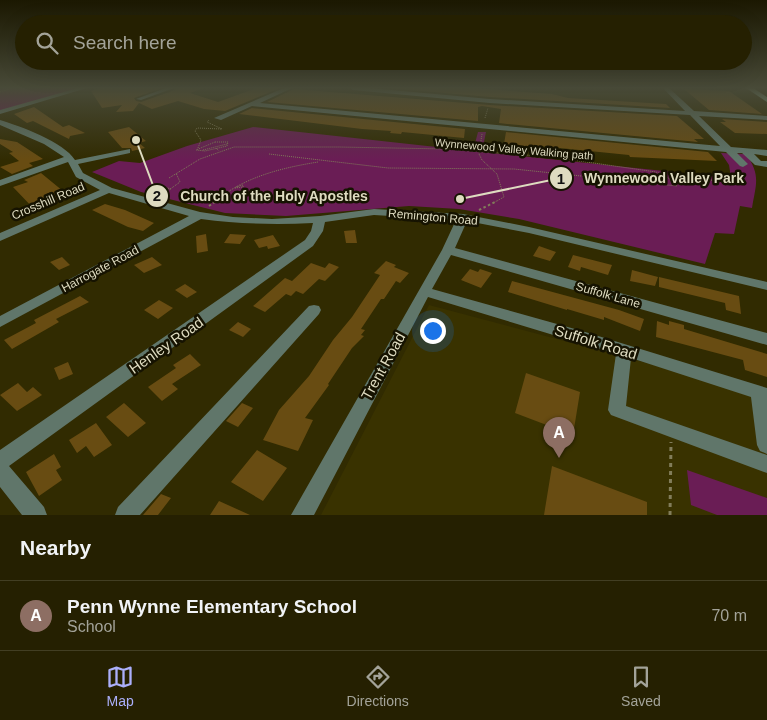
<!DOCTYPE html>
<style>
body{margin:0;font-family:Arial,sans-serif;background:#312d10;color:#f1f3f6}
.you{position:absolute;left:432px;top:330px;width:18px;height:18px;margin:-12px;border:4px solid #fff;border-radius:50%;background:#1a73e8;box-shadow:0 0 0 8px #1a73e833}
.badge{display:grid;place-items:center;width:32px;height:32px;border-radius:50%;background:#abaffb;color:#fff;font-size:16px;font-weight:700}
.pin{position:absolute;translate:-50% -41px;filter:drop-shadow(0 1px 2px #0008)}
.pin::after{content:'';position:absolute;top:26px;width:18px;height:15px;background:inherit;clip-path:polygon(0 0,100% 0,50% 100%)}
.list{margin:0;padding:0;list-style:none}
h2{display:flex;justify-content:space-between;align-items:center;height:65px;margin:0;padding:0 20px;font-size:21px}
h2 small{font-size:16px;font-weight:400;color:#a3a399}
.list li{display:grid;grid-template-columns:32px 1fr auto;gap:15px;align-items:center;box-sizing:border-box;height:70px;padding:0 20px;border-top:1px solid #423e23}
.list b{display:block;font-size:19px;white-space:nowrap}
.list p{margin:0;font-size:16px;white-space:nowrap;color:#a3a399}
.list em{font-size:16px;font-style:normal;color:#a3a399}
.icon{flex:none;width:28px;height:28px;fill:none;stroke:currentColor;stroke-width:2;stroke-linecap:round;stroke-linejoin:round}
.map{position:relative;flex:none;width:767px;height:515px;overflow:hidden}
.search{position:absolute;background:#252001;box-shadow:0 5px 20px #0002;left:15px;right:15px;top:15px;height:55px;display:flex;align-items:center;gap:12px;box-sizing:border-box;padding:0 18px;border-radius:28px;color:#a3a399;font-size:19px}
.sheet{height:135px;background:#252001}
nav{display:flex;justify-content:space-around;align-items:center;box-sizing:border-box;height:70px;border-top:1px solid #423e23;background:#252001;font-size:14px;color:#a3a399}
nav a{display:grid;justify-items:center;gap:2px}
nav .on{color:#abaffb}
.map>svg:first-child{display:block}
</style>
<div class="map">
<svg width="767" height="515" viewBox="0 0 767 515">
<rect width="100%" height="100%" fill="#312b01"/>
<path fill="#393200" d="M429,305l225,60 113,35v115h-446z"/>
<path fill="#6a1d55" d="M0,88h84l-84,24z
M253,127l220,24 5,-19h8l-4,20 249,26 -2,-13 -8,-12 25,1c15,21 10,30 6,54l-12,-2 -6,28 -19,-1 -10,31 -186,-45 -60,-10 -50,-3 -123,10 -61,-3 -84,-21 -49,-20 27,-11 21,2 47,-17z
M687,470l80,28v17h-50l-26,-10z"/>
<path fill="#684c12" d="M101,88h61l-28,10 2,3 5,1 34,-12 1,-2h27l-13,5 28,9 39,-14h23l-55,23 -21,-2 -26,-8 -26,8 -13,-6 -6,8 -17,1 6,-7 -20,3 -11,-17z
M388,88h84l80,6 16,4 98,6 4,4 -180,-11z
M294,89l196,16 187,11 27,23h-10l4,3 -191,-18 -8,-1 2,-14 -19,-3 -4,1v14l-211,-19z
M684,89l45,2 33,23 -53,-4z
M34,107l29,20 6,-2 16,8 -15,3 -1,3 -36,-18 -6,2 -13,-9z
M252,108l213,21 -1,9 -62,-6 -1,2 -11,-1 1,-2 -29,-2 -123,-15z
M722,119l45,3v12l-32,-1 -15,-11h6z
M129,127l17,14 -7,2 6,5 -13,3 -1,-3h-9l-14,-16z
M506,132l202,20 9,9 -87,-4 -1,-2 -89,-9 1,2h-12l-25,-4z
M0,139l17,3 26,17 -14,4 4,3 -21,8 -12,-7 19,-6 -10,-8 4,-1 -13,-8z
M41,173l28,23 -34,14 -22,-23 15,-5 -4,-2z
M105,204l20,6 29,13 -11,8 -15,-4 -36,-17z
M355,230l2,13h-11l-2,-12z
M206,234l2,17 -11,2 -1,-17z
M230,234l16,1 -6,9 -16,-1z
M273,235l7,11 -12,3 -1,-3 -8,2 -5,-8z
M539,246l17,6 -6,9 -17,-5z
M573,255l39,10 -4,10 -27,-8 -1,4 -12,-4z
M62,257l8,8 -11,5 -9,-8z
M152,257l10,8 -18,8 -10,-8z
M386,261l10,4 -2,2 15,6 -9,10 -4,-2 -12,18h-3l-20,30 4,1 -4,5 3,1 -12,12 -24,36 1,1 -24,33 8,2 -15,31 -35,-11 16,-30 30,-34 24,-36 19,-23 28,-42 -6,-2z
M311,263l14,5 4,-5 10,4 -14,14 -6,-2 -16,15 -7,-3 -5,5 -5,-2 -21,18 -12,-6 32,-28 7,3z
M470,269l8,3 2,-3 12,4 -11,15 -20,-8z
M632,270l26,7 -3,9 -25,-5z
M659,277l80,19 2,18 -15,-4 -1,-7 -66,-16z
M512,281l107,29 25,9 -4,12 -36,-14v3l-37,-11v1l-59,-18z
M185,284l12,8 -10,6 -12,-8z
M80,296l9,6 -33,17 3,3 -47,27 -8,-9 32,-17 -2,-3z
M159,300l14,8 -15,11 -14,-9z
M657,321l12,4v-4l15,4v4l83,25v23l-22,-7 -2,-10 -87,-23z
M238,322l13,7 -8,8 -14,-7z
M190,354l11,11 -29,19 6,5 -16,12 -14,-14 28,-19 -3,-3z
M68,362l5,12 -14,6 -5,-12z
M526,373l54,19 -7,43 -58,-22z
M18,383l9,9 6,-5 9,8 -25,16 -17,-16z
M124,403l22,20 -18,14 -22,-20z
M242,403l11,5 -15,19 -12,-6z
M96,423l16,22 -18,12 -8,-11 -9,7 -8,-13z
M257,450l30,18 -24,33 -32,-19z
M54,454l7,13 -5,3 6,10 -23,16 -13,-24z
M552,466l95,36v13h-103z
M161,494l10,4 -13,17h-15z
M219,501l31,14h-40z"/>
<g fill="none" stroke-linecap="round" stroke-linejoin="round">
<path stroke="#827d5a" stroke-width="1" stroke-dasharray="1 1" stroke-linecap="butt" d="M0,92l12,-4
M485,118l3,-10
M482,134l-3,20 3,6 15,14 7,23 -9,5
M215,142h13l-1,4 -22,5 -9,-1z
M198,148l3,-8 -6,-9 2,-3 25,1 -15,-7 2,-2
M216,148l3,3
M203,150l24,-6
M169,178l31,-19 34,-12h105l107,2 106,8 104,15 10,4 11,10 -163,-17 -126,-1 -119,-14
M669,178l60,3 7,-1 5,-8
M164,187l7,2
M235,188l8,-1v-2l-7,2
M162,195l18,-13 -4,-9
M214,202c30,-25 67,-34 104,-40"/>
<path stroke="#827d5a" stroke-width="2" stroke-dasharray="2.5 2.5" stroke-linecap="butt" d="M209,206l7,-5
M479,210l18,-9"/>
<path stroke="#827d5a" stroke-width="3" stroke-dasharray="4 4" stroke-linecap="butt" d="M670,515l1,-73"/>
<path fill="#60766a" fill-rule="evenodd" d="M78,88h9l-87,26v-4z
M166,88h8l-33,12 -5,-1z
M284,88h8l-32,15 460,43 -30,-31 -200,-12 -137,-13 -3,-2h19l121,11 195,12 -22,-23h6l25,23 73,5v4l-68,-4 32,31 36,3v6l-13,-2 7,7h6v6l-12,-2 -13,-12h-5l11,11 -5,3 -3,-1 -14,-14 -474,-46 -31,14 -7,-2z
M0,120c20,6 64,22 75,40l55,-11v4l-52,11 5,9 29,15 88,24 33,5 39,2 48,-3 54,-7 89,5 66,13 238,55v8l-238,-57 -62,-12 -12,27 312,85v12l-316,-90 -19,34 150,42 185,57v66l-7,-3 -3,-6 -6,-48 -120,-39 -5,48 141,49v18l-156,-58 -3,-5 8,-56 -188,-57 -114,218h-23l151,-265 14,-30 -82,-5 -49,7 -2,9 -10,15 -304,220 35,41 3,8h-25l-22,-28v-37l305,-210 6,-9 2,-8c-38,2 -74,1 -112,-4l-201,108v-11l189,-100 -80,-23 -109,48v-8l100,-43 -24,-13 -8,-15 -68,24v-6l64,-23 -20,-13 -44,-19z
M314,305l5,1 2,4 -2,4 -179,201h-25l3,-8 191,-201z"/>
<path fill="#94c3a9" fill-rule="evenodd" d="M746,88h7l14,9v5z"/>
</g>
<linearGradient id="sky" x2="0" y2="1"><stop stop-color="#1b1801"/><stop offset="0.55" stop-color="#484a38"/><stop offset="1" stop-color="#484a38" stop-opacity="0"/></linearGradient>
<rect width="767" height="160" fill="url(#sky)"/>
<g text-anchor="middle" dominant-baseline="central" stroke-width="5" stroke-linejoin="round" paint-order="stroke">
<g font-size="11" fill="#dedbc0" stroke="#161301">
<text transform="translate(514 149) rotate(5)">Wynnewood Valley Walking path</text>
</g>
<g font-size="12" fill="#dedbc0" stroke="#161301">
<text transform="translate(48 201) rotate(-23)">Crosshill Road</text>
<text transform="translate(433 217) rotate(5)">Remington Road</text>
<text transform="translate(100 269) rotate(-28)">Harrogate Road</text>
<text transform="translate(608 295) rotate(16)">Suffolk Lane</text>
</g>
<g font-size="15" fill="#dedbc0" stroke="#161301">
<text transform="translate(596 342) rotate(17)">Suffolk Road</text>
<text transform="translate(166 345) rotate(-35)">Henley Road</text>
<text transform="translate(383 366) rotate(-61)">Trent Road</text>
</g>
</g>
<path fill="none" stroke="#dedbc0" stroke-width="2" d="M460 199L561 178M136 140L157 196"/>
<g fill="#dedbc0" stroke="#161301" stroke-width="2">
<circle cx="460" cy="199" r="5"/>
<circle cx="136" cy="140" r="5"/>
<circle cx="561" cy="178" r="12"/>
<circle cx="157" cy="196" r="12"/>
</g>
<g font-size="15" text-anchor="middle" font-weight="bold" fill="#111">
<text x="561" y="184">1</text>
<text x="157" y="201">2</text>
</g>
<g font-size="14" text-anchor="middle" font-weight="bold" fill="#dedbc0" stroke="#161301" stroke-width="5" stroke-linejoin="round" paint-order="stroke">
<text x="664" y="183">Wynnewood Valley Park</text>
<text x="274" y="201">Church of the Holy Apostles</text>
</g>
</svg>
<div class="you"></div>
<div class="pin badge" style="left:559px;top:458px;background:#8d6e63">A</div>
<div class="search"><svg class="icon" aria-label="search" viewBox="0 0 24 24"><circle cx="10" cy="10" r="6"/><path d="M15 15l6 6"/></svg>Search here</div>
</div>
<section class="sheet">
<h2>Nearby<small></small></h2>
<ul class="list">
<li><span class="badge" style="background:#8d6e63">A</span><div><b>Penn Wynne Elementary School</b><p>School</p></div><em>70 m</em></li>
</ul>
</section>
<nav>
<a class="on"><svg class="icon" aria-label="map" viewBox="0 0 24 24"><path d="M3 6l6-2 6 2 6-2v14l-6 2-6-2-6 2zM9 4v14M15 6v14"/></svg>Map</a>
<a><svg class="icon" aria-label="directions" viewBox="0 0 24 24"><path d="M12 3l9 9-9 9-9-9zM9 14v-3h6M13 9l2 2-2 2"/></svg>Directions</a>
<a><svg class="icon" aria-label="saved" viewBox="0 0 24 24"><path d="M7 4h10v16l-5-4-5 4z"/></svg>Saved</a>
</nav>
